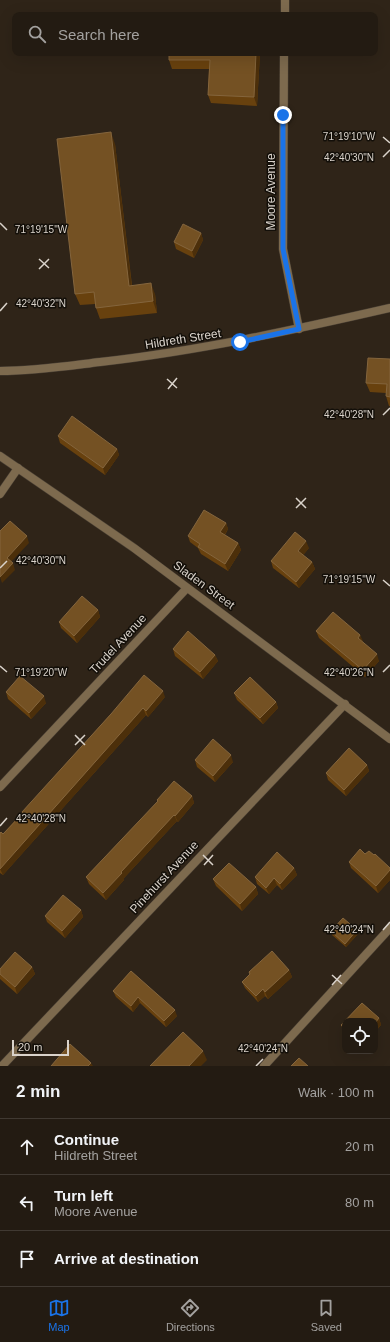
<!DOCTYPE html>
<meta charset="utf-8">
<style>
body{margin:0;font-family:Arial,sans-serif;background:#2b241b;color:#f1f3f6}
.controls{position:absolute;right:12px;bottom:12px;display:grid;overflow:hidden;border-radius:8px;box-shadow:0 4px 16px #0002}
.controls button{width:36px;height:36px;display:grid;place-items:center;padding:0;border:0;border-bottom:1px solid #403932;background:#231b12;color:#f1f3f6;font:20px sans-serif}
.scale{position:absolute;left:12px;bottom:10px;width:57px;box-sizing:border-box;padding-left:4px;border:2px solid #dad3cb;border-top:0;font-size:11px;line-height:14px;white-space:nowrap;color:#dad3cb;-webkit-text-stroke:3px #130f09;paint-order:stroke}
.stop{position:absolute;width:12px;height:12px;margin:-9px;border:3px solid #1a73e8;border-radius:50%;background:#fff}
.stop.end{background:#1a73e8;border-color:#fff;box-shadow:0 1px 4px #0008}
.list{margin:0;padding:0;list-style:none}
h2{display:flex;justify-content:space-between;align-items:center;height:52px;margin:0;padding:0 16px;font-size:17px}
h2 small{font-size:13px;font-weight:400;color:#a3a19f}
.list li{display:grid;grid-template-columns:26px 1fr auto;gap:12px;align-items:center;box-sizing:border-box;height:56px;padding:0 16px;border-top:1px solid #403932}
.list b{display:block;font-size:15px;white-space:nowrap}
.list p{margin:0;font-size:13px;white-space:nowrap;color:#a3a19f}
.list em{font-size:13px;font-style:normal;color:#a3a19f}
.icon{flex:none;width:22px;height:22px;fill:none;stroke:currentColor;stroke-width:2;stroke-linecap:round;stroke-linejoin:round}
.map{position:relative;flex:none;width:390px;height:1066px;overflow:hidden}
.search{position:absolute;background:#231b12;box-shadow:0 4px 16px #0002;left:12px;right:12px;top:12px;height:44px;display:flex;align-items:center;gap:10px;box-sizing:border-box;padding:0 14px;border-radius:8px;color:#a3a19f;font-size:15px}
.sheet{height:220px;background:#231b12}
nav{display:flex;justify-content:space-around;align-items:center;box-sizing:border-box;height:56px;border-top:1px solid #403932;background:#231b12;font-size:11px;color:#a3a19f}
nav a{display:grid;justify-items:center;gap:2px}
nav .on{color:#1a73e8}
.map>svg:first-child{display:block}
</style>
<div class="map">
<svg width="390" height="1066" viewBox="0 0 390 1066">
<rect width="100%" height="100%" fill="#2f2418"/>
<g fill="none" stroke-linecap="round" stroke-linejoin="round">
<defs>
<path id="minor" d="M285,15v-15
M284,53l-1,196 16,80
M0,494l18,-26
M0,787l187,-199
M2,1066l343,-362
M264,1066l126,-138"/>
<path id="tertiary" d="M0,371c34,0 67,-5 100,-9 98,-11 194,-32 290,-54
M0,456l134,92 256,191"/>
</defs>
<use href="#minor" stroke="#4a4035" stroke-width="9"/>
<use href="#tertiary" stroke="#4a4035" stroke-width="9"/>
<use href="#minor" stroke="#7d6a4e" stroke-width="8"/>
<use href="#tertiary" stroke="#7d6a4e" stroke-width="8"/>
</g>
<path fill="#68410e" d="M260,53l-3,53 -46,-3 -3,-8 1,-26h-37l-3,-9z
M115,144l17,141 23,9 2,19 -57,6 -4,-11 -1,-4 -15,1 -5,-11z
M201,233l2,7 -9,18 -18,-9 -2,-7z
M390,359v47h-1l-3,-10v-3l-16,-1 -4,-9z
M58,436l59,13 2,6 -14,20 -45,-32z
M226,523l2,6 -3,6 13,8 3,7 -13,21 -27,-17 -3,-6 -8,-6 -2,-6z
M309,548l-6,7 9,7 3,7 -16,19 -26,-20 -2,-7z
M98,610l2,7 -23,26 -16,-15 -2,-6z
M316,631l44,4 2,7 17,19 -14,16 -46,-39z
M173,649l42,6 3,6 -15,18 -28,-23z
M6,692l40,11 -15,16 -23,-20z
M234,693l42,9 2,6 -15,16 -26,-24z
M165,697l-17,20 -2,-2 -143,160 -3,-2v-40l3,1 108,-120z
M195,760l38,2 -18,20 -18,-15z
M367,765l2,6 -23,25 -18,-16 -2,-7z
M192,796l2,7 -16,19 -1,-1 -53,57v2l-18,20 -17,-16 -3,-7 72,-75 -1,-2z
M365,854l25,14v12l-12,13 -27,-25 -2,-6z
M294,868l3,7 -15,15 -5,-5 -8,9 -12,-10 -2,-7z
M213,879l43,8 2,7 -16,17 -26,-25z
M81,910l2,7 -18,21 -18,-16 -2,-6z
M357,930l1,4 -12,13 -14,-12 -1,-4z
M32,967l3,7 -18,20 -17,-15v-10z
M289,970l3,7 -24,22 -3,-3 -7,6 -13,-14 -3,-6 8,-7 -1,-3z
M131,971l46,45 -11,11 -26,-24 -7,9 -17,-15 -3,-6z
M362,1003l17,15 2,7 -6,7v-11h-30v12l-1,-1 -3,-7z"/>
<path fill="#4c2f0a" d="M256,53h4l-3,53 -3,-9z
M111,132l4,12 18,153 -4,-11z
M201,233l2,7 -9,18 -2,-7z
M151,283l4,11 2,19 -4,-12z
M117,449l2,6 -14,20 -2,-7z
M226,523l2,6 -6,10 -2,-7z
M27,536l2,7 -20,21 -2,-6z
M306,541l3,7 -8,10 -3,-7z
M238,543l3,7 -13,21 -3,-7z
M312,562l3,7 -16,19 -3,-6z
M13,563l2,7 -13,13 -2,-6z
M98,610l2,7 -23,26 -3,-7z
M360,635l3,6 -3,3 -2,-6z
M377,654l2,7 -14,16 -2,-7z
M215,655l3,6 -15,18 -3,-7z
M163,691l2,6 -17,20 -2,-6z
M44,696l2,7 -15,16 -2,-6z
M276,702l2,6 -15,16 -3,-6z
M143,708l3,7 -143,160 -3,-6z
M231,755l2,7 -18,20 -2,-6z
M367,765l2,6 -23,25 -2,-6z
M192,796l2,7 -16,19 -3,-6z
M174,815l3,6 -53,57v2l-18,20 -3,-7 18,-21z
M294,868l3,7 -15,15 -2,-6z
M390,870v10l-12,13 -2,-7z
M274,878l3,7 -8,9 -3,-6z
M256,887l2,7 -16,17 -2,-7z
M81,910l2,7 -18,21 -3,-7z
M357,930l1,4 -12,13 -1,-3z
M32,967l3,7 -18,20 -2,-7z
M289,970l3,7 -24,22 -3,-7z
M263,989l2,7 -7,6 -2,-6z
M138,997l2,6 -7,9 -2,-6z
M175,1010l2,6 -11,11 -2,-6z
M379,1018l2,7 -6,7v-9z
M203,1051l4,9 -6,6h-12z
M91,1063l2,3h-5z"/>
<path fill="#745123" stroke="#84653d" d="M169,53h87l-2,44 -46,-2 2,-35h-41z
M111,132l18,154 22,-3 2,18 -57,7 -2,-16 -19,2 -18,-155z
M183,224l18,9 -9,18 -18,-9z
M368,358l22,1v38l-4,-1 1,-12 -21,-1z
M72,416l45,33 -14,19 -45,-32z
M204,510l22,13 -6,9 18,11 -13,21 -27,-17 2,-3 -12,-8z
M10,521l17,15 -20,22 6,5 -13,14v-46z
M295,532l11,9 -8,10 14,11 -16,20 -25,-21z
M82,596l16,14 -24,26 -15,-14z
M333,612l27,23 -2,3 19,16 -14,16 -47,-39z
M188,631l27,24 -15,17 -27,-23z
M144,675l19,16 -17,20 -3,-3 -143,161v-36l1,-1 2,2 20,-21 -1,-1 89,-98z
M20,676l24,20 -15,17 -23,-21z
M250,677l26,25 -16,16 -26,-25z
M213,739l18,16 -18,21 -18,-16z
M349,748l18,17 -23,25 -18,-17z
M174,781l18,15 -17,20 -1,-1 -53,57 1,1 -19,20 -17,-16 72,-76 -1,-1z
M360,849l5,5 4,-3 5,4 1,-1 15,14v2l-14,16 -27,-24z
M277,852l17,16 -14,16 -6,-6 -8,10 -11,-11z
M229,863l27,24 -16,17 -27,-25z
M63,895l18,15 -19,21 -17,-15z
M343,918l14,12 -12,14 -14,-13z
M272,951l17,19 -24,22 -2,-3 -7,7 -14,-14 8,-8 -1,-2z
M15,952l17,15 -17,20 -15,-13v-5z
M131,971l44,39 -11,11 -26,-24 -7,9 -18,-15z
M362,1003l17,15 -4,5v-2h-30v8l-4,-4z
M183,1032l20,19 -14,15h-39z
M70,1044l21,19 -3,3h-37z
M299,1058l9,8h-17z"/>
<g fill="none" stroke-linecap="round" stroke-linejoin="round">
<path stroke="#1a73e8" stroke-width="5" d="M240,342l59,-13 -16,-80v-134"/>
</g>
<path fill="none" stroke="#dad3cb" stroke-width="1.5" d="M383,137l7,6M383,157l7,-7M0,223l7,7M39,259l10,9M39,269l10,-10M0,311l7,-8M167,379l10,9M168,389l9,-11M383,415l7,-7M296,498l10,10M296,508l10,-10M0,568l7,-7M383,580l7,6M0,666l7,6M383,672l7,-7M75,735l10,10M75,745l10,-10M0,826l7,-8M203,855l10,10M204,865l9,-10M383,930l7,-8M332,975l10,9M332,985l9,-10M256,1066l7,-7"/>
<g text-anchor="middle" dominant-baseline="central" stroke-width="3" stroke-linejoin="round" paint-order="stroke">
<g font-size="12" fill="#dad3cb" stroke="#130f09">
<text transform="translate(271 192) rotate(-90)">Moore Avenue</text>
<text transform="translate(183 339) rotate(-9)">Hildreth Street</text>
<text transform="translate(204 585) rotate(36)">Sladen Street</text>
<text transform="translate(118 644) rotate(-47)">Trudel Avenue</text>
<text transform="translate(164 877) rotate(-47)">Pinehurst Avenue</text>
</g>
</g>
<g font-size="10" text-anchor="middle" fill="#dad3cb" stroke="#130f09" stroke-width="3" stroke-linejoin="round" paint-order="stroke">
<text x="349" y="140">71°19'10"W</text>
<text x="349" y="161">42°40'30"N</text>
<text x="41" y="233">71°19'15"W</text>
<text x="41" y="307">42°40'32"N</text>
<text x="349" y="418">42°40'28"N</text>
<text x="41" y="564">42°40'30"N</text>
<text x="349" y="583">71°19'15"W</text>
<text x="349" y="676">42°40'26"N</text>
<text x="41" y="676">71°19'20"W</text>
<text x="41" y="822">42°40'28"N</text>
<text x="349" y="933">42°40'24"N</text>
<text x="263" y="1052">42°40'24"N</text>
</g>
</svg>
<div class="controls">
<button><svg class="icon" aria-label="locate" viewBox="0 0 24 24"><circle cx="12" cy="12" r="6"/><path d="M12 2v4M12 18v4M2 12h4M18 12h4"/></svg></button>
</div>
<div class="scale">20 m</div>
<div class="stop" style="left:240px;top:342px"></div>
<div class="stop end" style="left:283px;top:115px"></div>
<div class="search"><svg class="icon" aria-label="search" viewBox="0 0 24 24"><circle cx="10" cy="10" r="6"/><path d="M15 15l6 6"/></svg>Search here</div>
</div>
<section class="sheet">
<h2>2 min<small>Walk · 100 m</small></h2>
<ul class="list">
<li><svg class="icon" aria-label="ahead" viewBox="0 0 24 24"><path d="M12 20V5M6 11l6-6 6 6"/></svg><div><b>Continue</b><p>Hildreth Street</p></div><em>20 m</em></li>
<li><svg class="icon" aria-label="left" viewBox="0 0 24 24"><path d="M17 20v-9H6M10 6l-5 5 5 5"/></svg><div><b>Turn left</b><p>Moore Avenue</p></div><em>80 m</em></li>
<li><svg class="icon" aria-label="arrive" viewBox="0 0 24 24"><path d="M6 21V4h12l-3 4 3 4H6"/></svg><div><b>Arrive at destination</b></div></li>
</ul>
</section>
<nav>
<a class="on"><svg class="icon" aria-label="map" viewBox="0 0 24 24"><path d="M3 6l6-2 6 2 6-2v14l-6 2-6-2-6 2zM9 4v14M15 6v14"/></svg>Map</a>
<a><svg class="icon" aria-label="directions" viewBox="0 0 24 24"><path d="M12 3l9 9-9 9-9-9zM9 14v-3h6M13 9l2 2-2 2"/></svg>Directions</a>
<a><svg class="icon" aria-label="saved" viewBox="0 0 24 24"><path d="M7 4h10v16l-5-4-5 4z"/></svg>Saved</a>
</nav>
